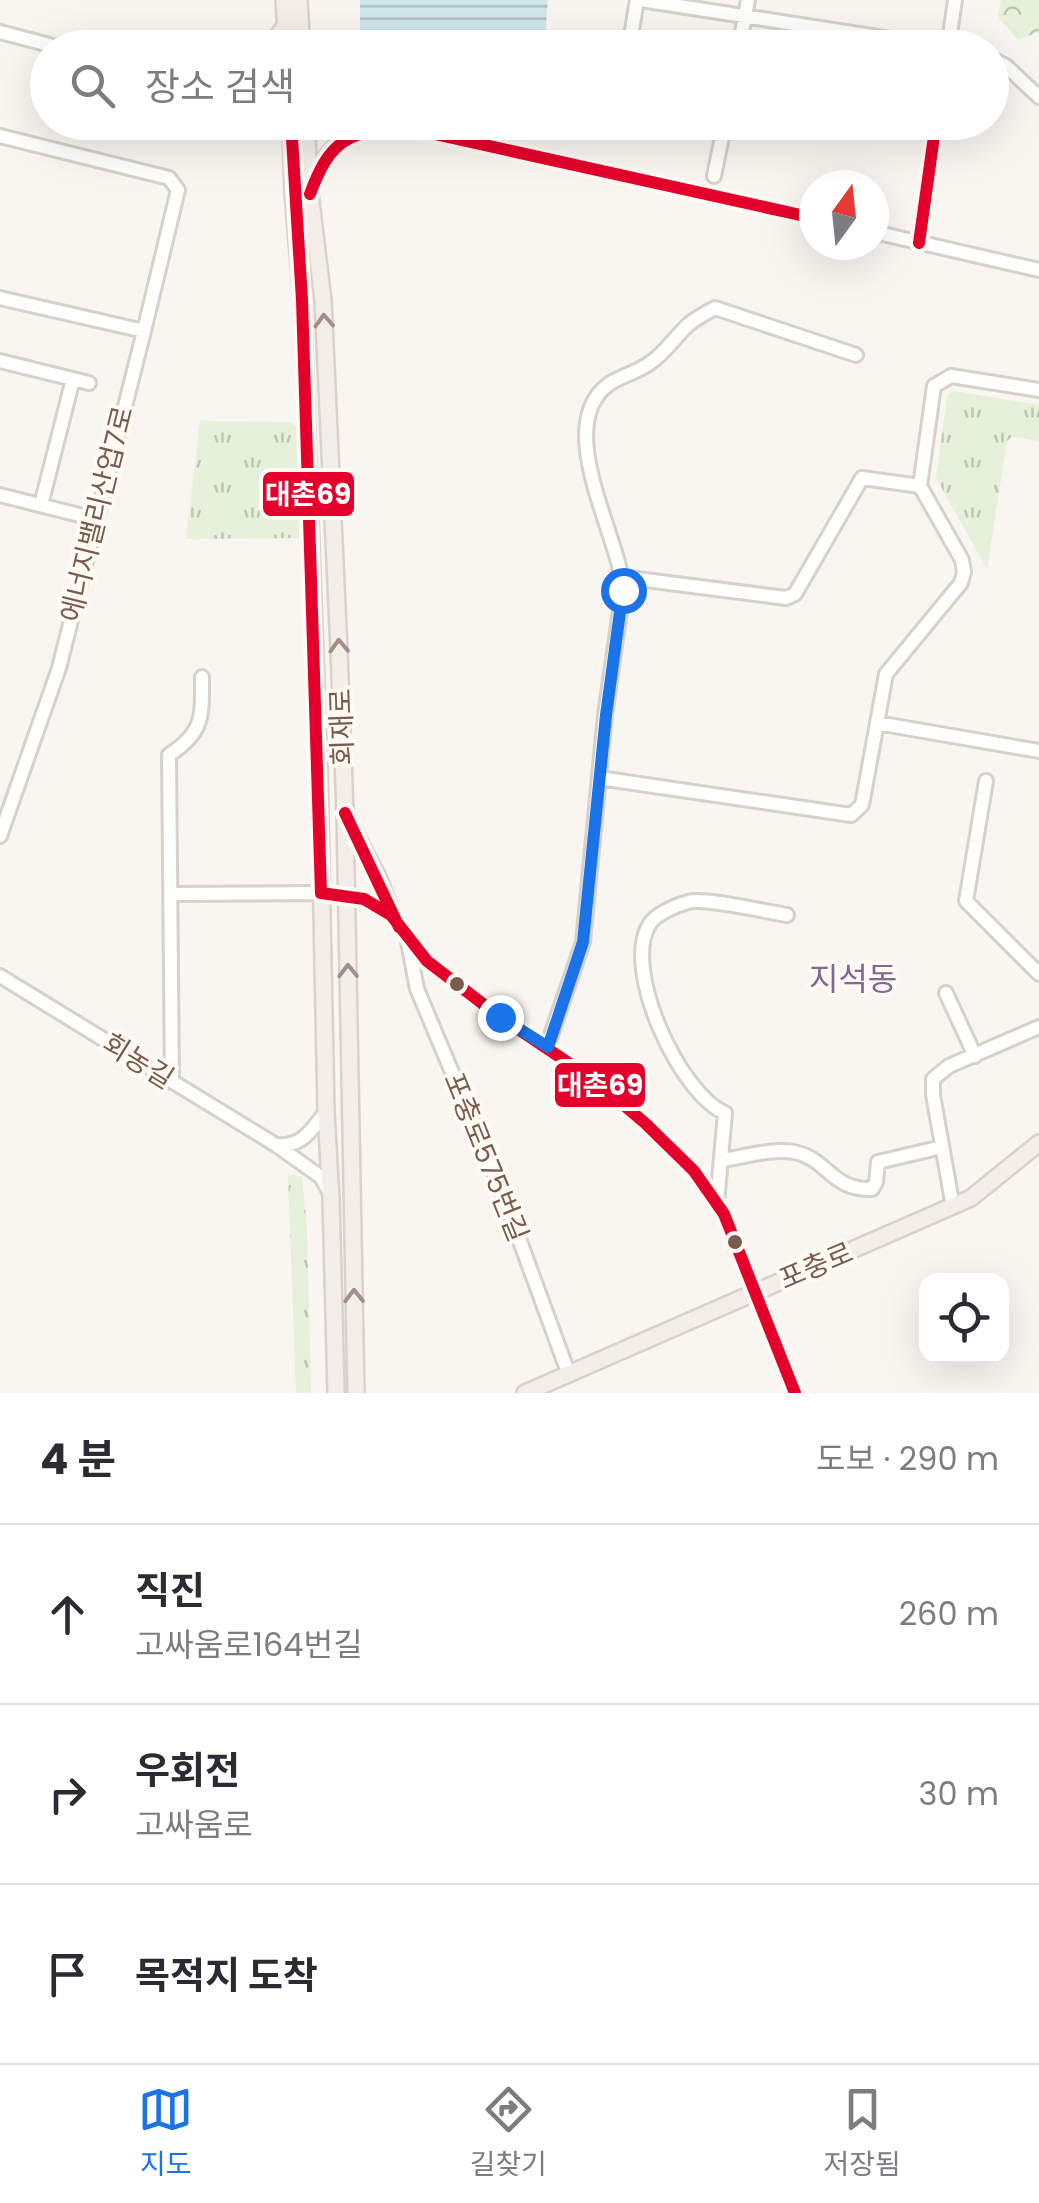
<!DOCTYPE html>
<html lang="ko">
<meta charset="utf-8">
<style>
body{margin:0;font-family:Poppins,"Noto Sans KR",sans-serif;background:#f7f7f7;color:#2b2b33}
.controls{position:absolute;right:30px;bottom:30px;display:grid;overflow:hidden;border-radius:20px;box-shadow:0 10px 40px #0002}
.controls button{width:90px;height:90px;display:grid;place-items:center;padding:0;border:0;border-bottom:2px solid #e1e1e2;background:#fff;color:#2b2b33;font:50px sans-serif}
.compass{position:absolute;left:799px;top:170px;width:90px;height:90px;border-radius:50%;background:#fff;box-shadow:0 10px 40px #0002;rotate:15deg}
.stop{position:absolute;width:30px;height:30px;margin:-22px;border:8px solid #1a73e8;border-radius:50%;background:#fff}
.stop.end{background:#1a73e8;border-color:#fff;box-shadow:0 2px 10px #0008}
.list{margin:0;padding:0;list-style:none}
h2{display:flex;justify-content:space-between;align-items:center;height:130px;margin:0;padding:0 40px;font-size:42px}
h2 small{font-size:32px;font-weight:400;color:#7c7c81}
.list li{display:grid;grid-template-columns:65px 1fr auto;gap:30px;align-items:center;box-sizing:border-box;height:180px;padding:0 40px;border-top:2px solid #e1e1e2}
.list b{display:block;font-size:38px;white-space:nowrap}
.list p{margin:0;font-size:32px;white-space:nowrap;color:#7c7c81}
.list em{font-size:32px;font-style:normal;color:#7c7c81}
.icon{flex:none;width:55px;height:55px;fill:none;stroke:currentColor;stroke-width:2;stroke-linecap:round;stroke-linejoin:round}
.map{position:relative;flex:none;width:1039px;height:1393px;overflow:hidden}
.search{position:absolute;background:#fff;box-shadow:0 10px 40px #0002;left:30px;right:30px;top:30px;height:110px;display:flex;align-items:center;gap:25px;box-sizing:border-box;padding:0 35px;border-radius:55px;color:#7c7c81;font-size:38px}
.sheet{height:670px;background:#fff}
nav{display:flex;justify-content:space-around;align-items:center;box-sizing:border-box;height:140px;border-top:2px solid #e1e1e2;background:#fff;font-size:28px;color:#7c7c81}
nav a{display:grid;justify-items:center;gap:5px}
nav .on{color:#1a73e8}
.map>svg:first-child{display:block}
</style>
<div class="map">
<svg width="1039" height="1393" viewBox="0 0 1039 1393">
<defs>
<pattern id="forest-crowns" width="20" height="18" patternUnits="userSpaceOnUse" patternTransform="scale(2.5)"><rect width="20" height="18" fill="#e7f0db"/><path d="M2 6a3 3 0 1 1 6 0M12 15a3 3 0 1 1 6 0" fill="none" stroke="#c0c6b4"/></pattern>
<pattern id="park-tufts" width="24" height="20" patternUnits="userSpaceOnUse" patternTransform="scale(2.5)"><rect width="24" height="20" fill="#e7f0db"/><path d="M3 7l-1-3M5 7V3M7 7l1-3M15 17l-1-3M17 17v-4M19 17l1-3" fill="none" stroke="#c0c6b4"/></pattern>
<pattern id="water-rules" width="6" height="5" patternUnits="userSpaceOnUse" patternTransform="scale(2.5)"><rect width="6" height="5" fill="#d0e8ea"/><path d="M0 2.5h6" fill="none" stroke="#aebfc0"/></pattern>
</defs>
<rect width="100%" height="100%" fill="#f9f5f0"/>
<path fill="url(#forest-crowns)" d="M1001,0h38v32l-21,8 -20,-23z"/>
<path fill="url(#park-tufts)" d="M954,391l85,14v36l-27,-4 -5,4 -20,128 -51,-91 11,-82z
M200,421l90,1 8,7 1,109 -113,1z
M288,1174l14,3 5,51 4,165h-15z"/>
<path fill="url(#water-rules)" d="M360,0h188l-4,47h-179l-5,-15z"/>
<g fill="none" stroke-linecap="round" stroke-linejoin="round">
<defs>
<path id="minor" d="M641,0l307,48
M0,32l61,16
M629,48l8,-48
M739,48l9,-48
M948,48l7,-48
M992,59l14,7 33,31
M783,122l41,9 9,-9
M397,126l417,92
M0,136l169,42 9,12 -34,141
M714,176l11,-54
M874,232l165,38
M919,243l17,-121
M0,298l144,33 -85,337 -59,168
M0,361l89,22
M920,486l14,-100 17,-10 88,14
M0,495l95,24
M41,505l32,-126
M877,723l162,28
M599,778l252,37 11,-10 24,-131 75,-91 3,-11 -2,-12 -42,-74 -58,-8 -67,116 -9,4 -164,-21
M986,781l-20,120 73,73
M172,894l149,-1 43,6 27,16 36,46 73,56 94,63 51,43 49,48 30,43 71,179
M408,942l9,47 82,195 70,191
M0,976l276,169
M946,993l29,63
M547,1047l36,-105 22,-227 18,-125c-2,-52 -72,-164 -14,-206 12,-8 29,-12 41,-21 15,-10 25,-26 38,-38 8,-7 18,-12 27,-17l141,47
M172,1082l-3,-327c35,-23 33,-38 33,-78
M326,1112c-16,19 -23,35 -50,33l45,32 9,16
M722,1160c21,-3 51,-12 72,-8 35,7 36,38 78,37l4,-7 2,-20 64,-15
M717,1203l8,-90c-45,-19 -103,-143 -76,-188 6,-11 28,-20 39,-23 16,-5 79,10 99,13
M953,1207l-20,-112v-16l16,-13 90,-39"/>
<path id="major" d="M284,0l3,48
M299,0l3,48
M270,48l16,-24
M291,122l2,72 9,106 17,464 7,348 5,87 5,194
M306,122l4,72 13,106 16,350 6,163 11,580
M313,185c18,-50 41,-53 90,-58
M348,820l30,57 17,43
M525,1393l446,-195 68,-55"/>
</defs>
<use href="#minor" stroke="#d7d1cb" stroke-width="18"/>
<use href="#major" stroke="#dad1cc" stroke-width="20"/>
<use href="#minor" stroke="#fefefd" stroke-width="12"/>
<use href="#major" stroke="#f3eee8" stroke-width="15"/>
<defs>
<path id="bus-1" d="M291,122l11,178 19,593 43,6 27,16 36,46 73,56 94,63 51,43 49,48 30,43 71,179
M310,194c20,-54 37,-62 93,-67l411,91
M919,243l17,-121
M345,813l54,114"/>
</defs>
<use href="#bus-1" stroke="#fffaf3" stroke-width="20"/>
<use href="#bus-1" stroke="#e4002b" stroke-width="12"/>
</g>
<defs><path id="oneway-chevron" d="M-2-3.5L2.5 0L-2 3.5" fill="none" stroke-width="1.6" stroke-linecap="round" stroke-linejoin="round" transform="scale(2.5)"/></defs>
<g stroke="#a48f83">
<use href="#oneway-chevron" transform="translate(324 321) rotate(-93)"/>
<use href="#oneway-chevron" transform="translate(339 646) rotate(-92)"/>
<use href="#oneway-chevron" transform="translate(348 971) rotate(-91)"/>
<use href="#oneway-chevron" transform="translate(354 1296) rotate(-91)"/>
</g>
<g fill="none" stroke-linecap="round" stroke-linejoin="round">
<path stroke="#1a73e8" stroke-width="12" d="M500,1017l48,30 35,-105 23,-227 17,-125"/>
</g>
<g fill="#7a5c4d" stroke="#fffaf3" stroke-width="4">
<circle cx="457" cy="984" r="9"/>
<circle cx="735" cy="1242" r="9"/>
</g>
<g text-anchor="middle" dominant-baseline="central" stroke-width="8" stroke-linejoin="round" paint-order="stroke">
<g font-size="28" fill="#7a5c4d" stroke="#fffaf3">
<text transform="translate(97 514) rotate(-76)">에너지밸리산업7로</text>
<text transform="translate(342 727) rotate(-92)">회재로</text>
<text transform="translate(138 1061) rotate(32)">회농길</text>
<text transform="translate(486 1157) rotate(68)">포충로575번길</text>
<text transform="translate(816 1266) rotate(-23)">포충로</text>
</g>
<g font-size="32" fill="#846695" stroke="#fffaf3">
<text x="853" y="978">지석동</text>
</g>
</g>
<g stroke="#fffaf3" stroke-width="4">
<rect x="261" y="470" width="95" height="48" rx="10" fill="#e4002b"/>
<rect x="553" y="1061" width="94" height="48" rx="10" fill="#e4002b"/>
</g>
<g font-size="28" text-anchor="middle" font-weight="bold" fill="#fff">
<text x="308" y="504">대촌69</text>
<text x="600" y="1095">대촌69</text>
</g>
</svg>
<div class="controls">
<button><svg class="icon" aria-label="locate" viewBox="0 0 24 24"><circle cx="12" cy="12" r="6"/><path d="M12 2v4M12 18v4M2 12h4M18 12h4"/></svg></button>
</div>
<svg class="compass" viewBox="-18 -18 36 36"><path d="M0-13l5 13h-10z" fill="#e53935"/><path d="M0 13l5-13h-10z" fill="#7c7c81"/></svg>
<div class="stop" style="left:623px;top:590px"></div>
<div class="stop end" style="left:500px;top:1017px"></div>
<div class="search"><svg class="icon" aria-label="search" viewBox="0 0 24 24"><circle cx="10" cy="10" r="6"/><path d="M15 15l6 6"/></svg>장소 검색</div>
</div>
<section class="sheet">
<h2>4 분<small>도보 · 290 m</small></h2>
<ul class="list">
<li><svg class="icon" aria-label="ahead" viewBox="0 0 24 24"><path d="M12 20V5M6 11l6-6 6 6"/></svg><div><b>직진</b><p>고싸움로164번길</p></div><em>260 m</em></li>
<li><svg class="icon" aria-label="right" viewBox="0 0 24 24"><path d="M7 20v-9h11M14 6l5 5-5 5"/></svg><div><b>우회전</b><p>고싸움로</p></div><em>30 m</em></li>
<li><svg class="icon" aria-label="arrive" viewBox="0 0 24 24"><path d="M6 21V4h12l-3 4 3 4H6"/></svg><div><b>목적지 도착</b></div></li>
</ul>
</section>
<nav>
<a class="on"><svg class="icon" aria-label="map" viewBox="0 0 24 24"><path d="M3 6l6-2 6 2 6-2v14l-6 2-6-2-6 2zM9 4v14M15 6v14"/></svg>지도</a>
<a><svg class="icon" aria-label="directions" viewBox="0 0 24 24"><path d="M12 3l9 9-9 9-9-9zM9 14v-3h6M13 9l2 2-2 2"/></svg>길찾기</a>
<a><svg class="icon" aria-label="saved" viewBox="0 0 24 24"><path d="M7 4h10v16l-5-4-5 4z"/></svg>저장됨</a>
</nav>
